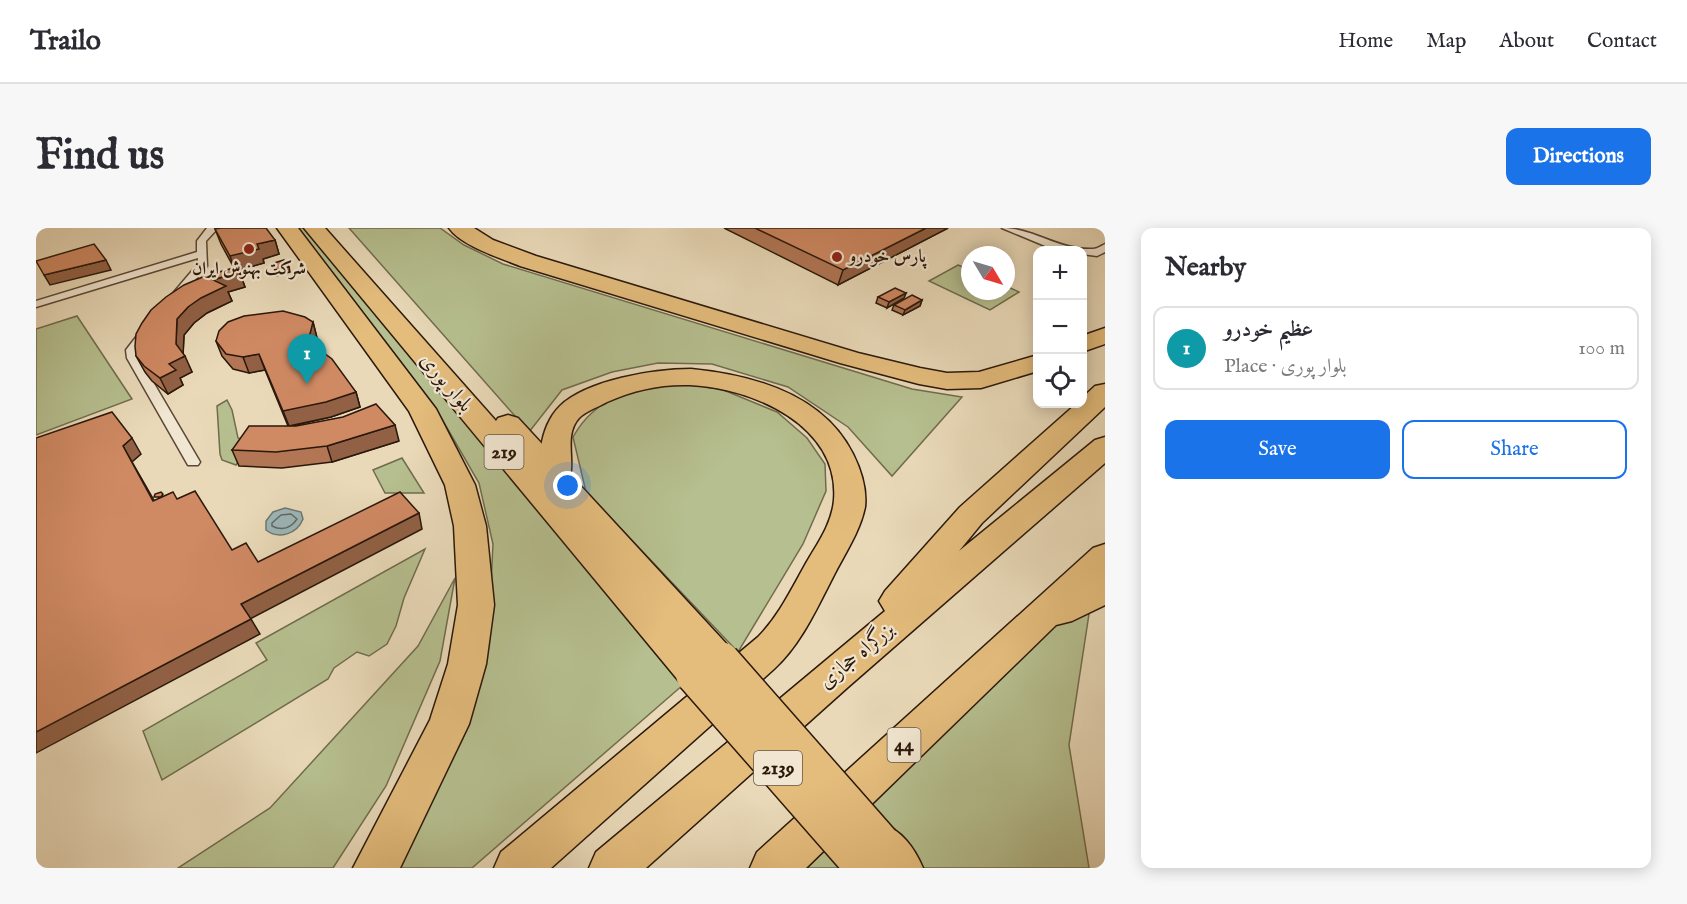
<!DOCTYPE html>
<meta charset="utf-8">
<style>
body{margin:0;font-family:"IM FELL English",Amiri,serif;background:#f7f7f7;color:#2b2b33}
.controls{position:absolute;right:18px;top:18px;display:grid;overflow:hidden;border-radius:12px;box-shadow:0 3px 15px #0003}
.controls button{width:54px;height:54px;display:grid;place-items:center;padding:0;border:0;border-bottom:2px solid #e1e1e2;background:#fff;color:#2b2b33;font:30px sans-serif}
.compass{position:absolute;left:925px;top:18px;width:54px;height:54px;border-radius:50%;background:#fff;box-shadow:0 3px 15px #0003;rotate:128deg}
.you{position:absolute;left:532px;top:258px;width:21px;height:21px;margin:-15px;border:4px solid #fff;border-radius:50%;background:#1a73e8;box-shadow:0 0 0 9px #1a73e833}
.badge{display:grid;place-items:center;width:39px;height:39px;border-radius:50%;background:#1a73e8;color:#fff;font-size:20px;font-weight:700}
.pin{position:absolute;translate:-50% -50px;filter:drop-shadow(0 2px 3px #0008)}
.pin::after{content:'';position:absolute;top:32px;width:21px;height:18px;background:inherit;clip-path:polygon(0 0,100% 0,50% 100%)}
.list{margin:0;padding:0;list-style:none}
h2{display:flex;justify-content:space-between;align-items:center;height:78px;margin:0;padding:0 24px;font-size:26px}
h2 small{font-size:20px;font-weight:400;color:#7c7c81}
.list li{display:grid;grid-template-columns:39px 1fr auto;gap:18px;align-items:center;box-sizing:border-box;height:84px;margin:0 12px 12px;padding:0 12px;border:2px solid #e1e1e2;border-radius:12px}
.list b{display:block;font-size:22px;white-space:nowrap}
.list p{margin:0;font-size:20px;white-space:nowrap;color:#7c7c81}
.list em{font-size:20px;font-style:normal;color:#7c7c81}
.actions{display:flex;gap:12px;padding:18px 24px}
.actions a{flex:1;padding:14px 0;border:2px solid #1a73e8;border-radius:12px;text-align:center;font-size:21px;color:#1a73e8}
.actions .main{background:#1a73e8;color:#fff}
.icon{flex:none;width:33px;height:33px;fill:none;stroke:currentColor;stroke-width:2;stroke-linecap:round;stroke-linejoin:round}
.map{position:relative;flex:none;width:1069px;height:640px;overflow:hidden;border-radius:12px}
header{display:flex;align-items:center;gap:36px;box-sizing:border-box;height:84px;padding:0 30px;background:#fff;border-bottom:2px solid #e1e1e2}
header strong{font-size:28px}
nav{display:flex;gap:33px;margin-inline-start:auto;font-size:21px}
.intro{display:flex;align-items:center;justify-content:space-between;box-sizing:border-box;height:144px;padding:0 36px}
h1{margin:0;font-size:42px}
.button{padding:15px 27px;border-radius:12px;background:#1a73e8;color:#fff;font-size:21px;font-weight:700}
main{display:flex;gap:36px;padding:0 36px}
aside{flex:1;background:#fff;border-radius:12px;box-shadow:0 3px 15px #0003}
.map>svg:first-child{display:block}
</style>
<header>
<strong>Trailo</strong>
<nav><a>Home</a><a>Map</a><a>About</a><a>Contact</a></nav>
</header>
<div class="intro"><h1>Find us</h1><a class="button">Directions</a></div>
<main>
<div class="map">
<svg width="1069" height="640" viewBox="0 0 1069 640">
<rect width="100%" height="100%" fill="#e9d9b8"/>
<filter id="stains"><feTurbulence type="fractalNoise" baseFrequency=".00333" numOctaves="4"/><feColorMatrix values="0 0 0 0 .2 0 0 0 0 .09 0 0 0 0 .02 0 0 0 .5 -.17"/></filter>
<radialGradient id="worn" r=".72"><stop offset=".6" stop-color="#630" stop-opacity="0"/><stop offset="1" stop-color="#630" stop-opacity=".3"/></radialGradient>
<path fill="#b6bf8f" stroke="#706c4d" stroke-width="1.5" d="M262,0h9l384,450 -219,190h-78l95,-243 4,-81 -14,-61 -44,-76z
M313,0h91l24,17 39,19 409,125 50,8 -70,79 -44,-49 -60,-40 -76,-23 -54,-1 -46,9 -50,18 -33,42z
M922,37l12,5v21h36v-5l13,6 -29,18 -61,-29z
M41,88l55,83 -96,36v-106z
M648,156l37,5 56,23 30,26 18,26 1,27 -23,53 -65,108 -152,-160 -13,-55c24,-43 65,-51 111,-53z
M191,172l5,10 6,28 14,5 -16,22 -14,-5 -2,-6 -3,-48z
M366,230l22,35h-39l-12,-23z
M389,321l-21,49 -8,28 -9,18 -18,12 -12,-4 -23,16 -6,11 -166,101 -19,-49 124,-71 -11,-17z
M419,350l-15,83 -54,125 -53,82h-155l92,-60 148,-162z
M1055,373l-22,144 20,123h-165l-15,-15 -14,15h-88l247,-244z"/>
<path fill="#9cb7b9" stroke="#6e7773" stroke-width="1.5" d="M249,280l16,4 2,7c-6,15 -24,21 -37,11v-9l7,-9z"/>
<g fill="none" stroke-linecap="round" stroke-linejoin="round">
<path stroke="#636862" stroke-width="1.5" d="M255,286l6,5c-6,9 -15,12 -25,7v-3l9,-8z"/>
<defs>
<path id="lane" d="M171,0h11l-12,13 1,25 -29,34h-8l-1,-2 28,-33 1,-7 -162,49v-6l161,-49v-11z
M966,0c32,0 58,23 91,21 4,0 8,-3 12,-5v8l-8,4 -15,-2v-4h-27z
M111,99l6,3 -15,20 1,8 61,104 -2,3h-10l-61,-107 -1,-8 17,-22z"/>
<path id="primary" d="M268,0h21l171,193 2,-3 10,-3 10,3 215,233 6,11 -6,11 -13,5 -6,-2 -5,10 -13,4 -13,-4z
M844,594c22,9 34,25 43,46h-52l-7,-8 -6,-16 6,-16z"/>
<path id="highway" d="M241,0h21l138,181 39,76 11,41 8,79 -8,59 -17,60 -69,144h-47l77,-148 18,-56 10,-59 -4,-79 -9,-41 -36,-74z
M413,0h25l19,12 43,16 322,97 62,15 27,5 32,-1 59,-17v16l-57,17 -34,1 -28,-5 -79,-21 -320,-97c-19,-8 -59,-20 -71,-38z
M1069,100v16l-23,8v-16z
M655,141c62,6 132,25 162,85 8,16 14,35 12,53 -5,25 -21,48 -32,70 -17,33 -32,67 -59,92l-223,199h-57l7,-16 257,-215c20,-20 33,-47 47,-72 12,-21 27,-41 29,-65 6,-75 -82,-112 -144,-115 -29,-1 -57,5 -83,17 -9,5 -21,9 -28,16 -17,19 -1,47 -12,65l-11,3 -11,-3c-6,-10 -5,-23 -4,-35 2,-15 8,-31 19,-42 27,-26 94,-37 131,-37z
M1069,156v23l-123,116 -23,28 136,-111 10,-3v26l-257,224 -202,181h-57l7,-16 289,-241 -6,-10 6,-10 75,-84 116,-103h6v-6l13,-12z
M1069,316v61l-33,16 -16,4 -250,243h-56l7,-16 336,-304z"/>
</defs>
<use href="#lane" stroke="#5a4836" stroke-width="3"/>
<use href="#primary" stroke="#2a180b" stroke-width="3"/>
<use href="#highway" stroke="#2a180b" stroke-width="3"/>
<use href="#lane" fill="#f1e6d1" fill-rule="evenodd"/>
<use href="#primary" fill="#e4bc7c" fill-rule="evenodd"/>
<use href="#highway" fill="#e4bc7c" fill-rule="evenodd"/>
<defs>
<path id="primary-bridge" d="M684,434l160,182
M660,446l164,187"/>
</defs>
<use href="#primary-bridge" stroke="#2a180b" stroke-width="43" stroke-linecap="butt"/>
<use href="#primary-bridge" stroke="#e4bc7c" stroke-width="40"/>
</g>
<path fill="#b27655" stroke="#2a180b" stroke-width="1.5" d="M688,0h224l-110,57z
M179,1l60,11 4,14 -16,5 1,4 -25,7 6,17 -17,5 4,9 -25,12 -13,10 -10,12 -1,19 9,18 -12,6 3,7 -15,9 -16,-13 -7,-9 -9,-16 98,-88 -13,-24z
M870,65l-2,5 -17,10 -11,-5 2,-6z
M886,72l-2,6 -17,9 -11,-5 2,-5z
M277,94l4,16 -2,9 41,45 4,15 -29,10 -39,9 107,15 -67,21 -50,6 -43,-2 -7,-16 56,-24 -23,-56 -16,3 -16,-4 -11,-13 -6,-15z"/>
<path fill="#916045" stroke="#2a180b" stroke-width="1.5" d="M890,0h22l-110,57 5,-15z
M239,12l4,14 -16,5 1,4 -29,8 -5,-15 27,-12z
M70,32l5,10 -61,15 -6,-10z
M253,39l1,5 -14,4 -1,-6z
M203,44l6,15 -17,5 4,9 -25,12 -13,10 -10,12 -1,22 2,-1 7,16 -12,6 3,7 -15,9 -8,-16 9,-14 7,-20 1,-25 36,-39z
M870,65l-2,5 -17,10 2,-6z
M886,72l-2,6 -17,9 2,-5z
M277,94l4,16 -2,11 -10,-10z
M223,126l6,16 -16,3 -6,-16z
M320,164l4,15 -29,10 -42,9 -6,-15z
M359,197l4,16 -67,21 -5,-16z
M96,210l9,16 -9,8 31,54 -40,-70z
M383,285l3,16 -172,90 -9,-15z
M215,391l9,15 -224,119v-21z"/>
<path fill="#cf8963" stroke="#2a180b" stroke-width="1.5" d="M185,0h45l9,12 -18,4 2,5 -29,7 -15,-27z
M719,0h171l-83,42z
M58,16l12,16 -62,15 -8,-14z
M248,32l5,7 -14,3 -4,-6z
M201,39l2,5 -26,8 13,6 -25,12 -13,9 -11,12 -1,25 9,12 -16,8 7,6 -16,8 -16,-12 -8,-10 -1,-10 1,-12 6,-11 9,-13 15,-13 18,-12 21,-9z
M859,60l11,5 -17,9 -11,-5z
M876,67l10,5 -17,10 -11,-5z
M247,83l22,6 8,5 -3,12 -5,5 27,20 24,33 -30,10 -43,9 -24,-57 -16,3 -17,-3 -10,-13 3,-10 9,-9 16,-6z
M340,176l19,21 -68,21 -51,6 -44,-2 17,-24h47l47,-9z
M76,184l20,26 -9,8 30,55 20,-9 4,7 18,-8 37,59 14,-7 12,19 142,-70 19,21 -178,91 10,15 -215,113v-294z
M125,264l2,2 -2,3h-7l1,-3z"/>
<g fill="#8f2418" stroke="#f1e6d1" stroke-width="2">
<circle cx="213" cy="21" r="6"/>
<circle cx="801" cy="29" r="6"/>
</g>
<g text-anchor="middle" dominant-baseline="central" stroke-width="4.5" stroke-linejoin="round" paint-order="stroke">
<g font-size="18" font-weight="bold" fill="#2a180b" stroke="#f1e6d1" text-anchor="start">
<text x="813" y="29">پارس خودرو</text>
<text x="213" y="41" text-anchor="middle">شرکت بهنوش ایران</text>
</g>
<g fill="#f1e6d1" stroke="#665646" stroke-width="1.5">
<rect x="448.5" y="207" width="39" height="34" rx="4.5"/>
<rect x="851.5" y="500" width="33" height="34" rx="4.5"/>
<rect x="718" y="523" width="48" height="34" rx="4.5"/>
</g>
<g font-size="20" font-weight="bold" fill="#2a180b">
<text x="468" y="224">219</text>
<text x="868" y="517">44</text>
<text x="742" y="540">2139</text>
</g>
<g font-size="21" fill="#2a180b" stroke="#f1e6d1">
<text transform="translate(410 155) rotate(50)">بلوار پوری</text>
<text transform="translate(821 428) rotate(-40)">بزرگراه حجازی</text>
</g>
</g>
<rect width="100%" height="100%" filter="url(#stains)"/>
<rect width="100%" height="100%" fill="url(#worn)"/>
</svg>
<div class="controls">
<button>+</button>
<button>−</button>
<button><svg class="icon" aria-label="locate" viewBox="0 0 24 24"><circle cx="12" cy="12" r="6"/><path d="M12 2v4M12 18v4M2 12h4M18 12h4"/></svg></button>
</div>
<svg class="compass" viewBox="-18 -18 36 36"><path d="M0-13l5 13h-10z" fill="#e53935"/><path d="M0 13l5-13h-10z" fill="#7c7c81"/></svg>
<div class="you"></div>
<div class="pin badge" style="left:271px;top:156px;background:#0f9aa8">1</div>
</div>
<aside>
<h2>Nearby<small></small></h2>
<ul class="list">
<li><span class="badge" style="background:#0f9aa8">1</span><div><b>عظیم خودرو</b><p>Place · بلوار پوری</p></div><em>100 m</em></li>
</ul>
<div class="actions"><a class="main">Save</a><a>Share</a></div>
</aside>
</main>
